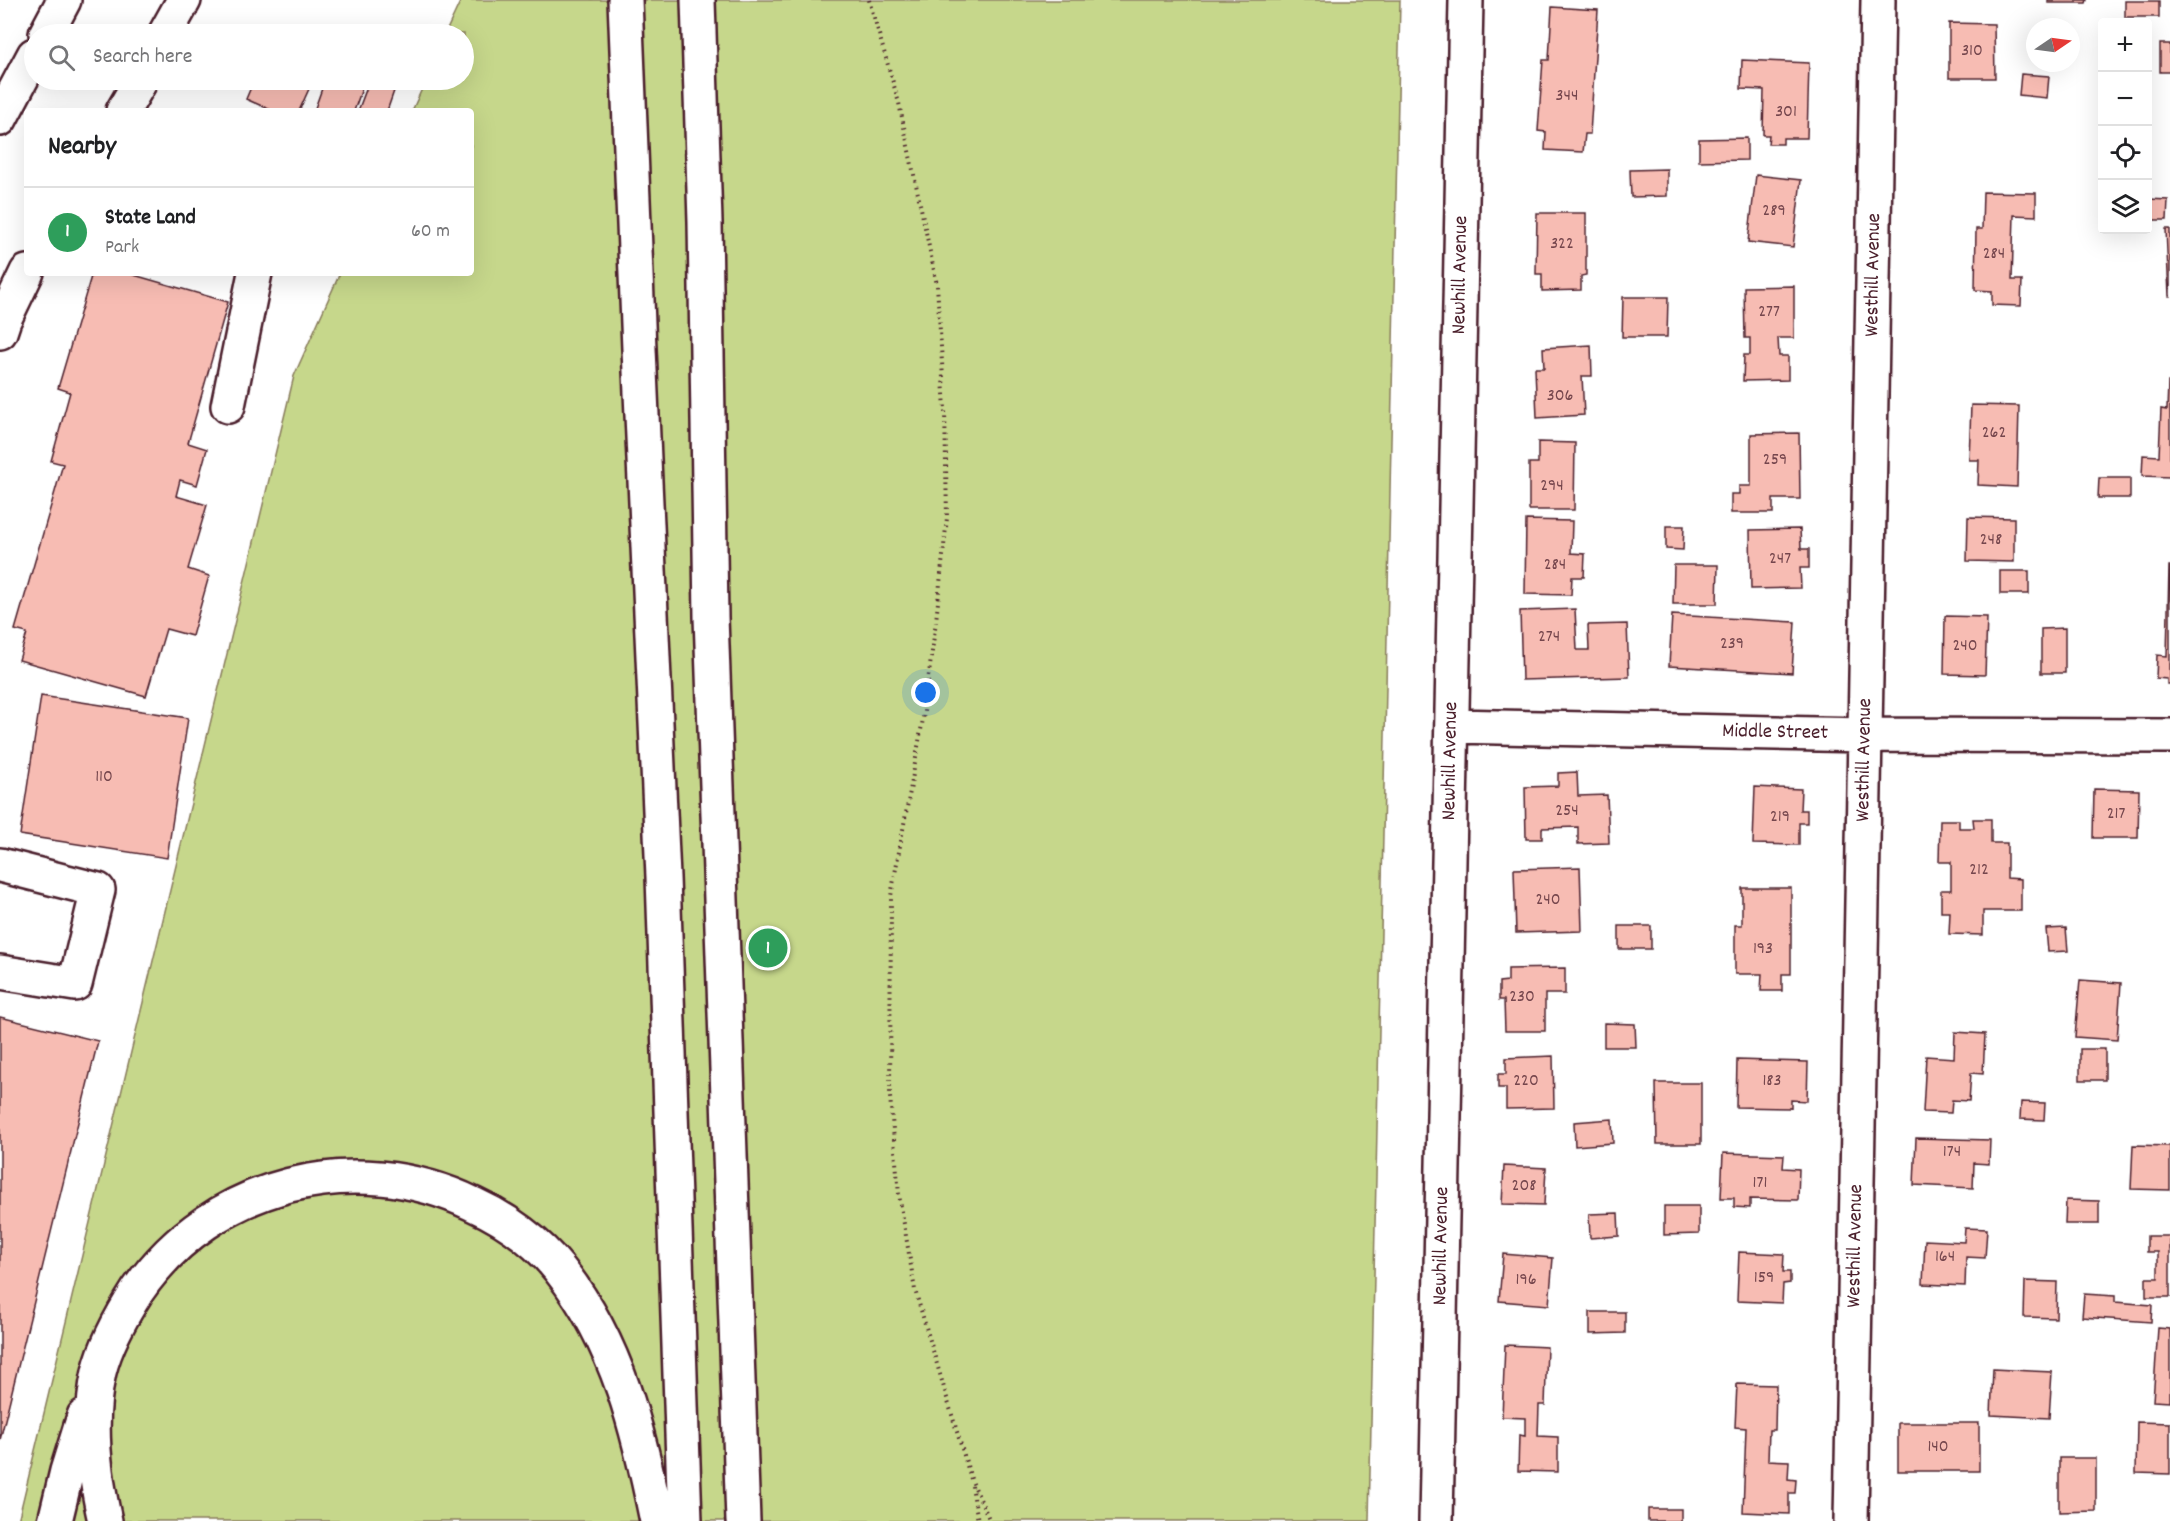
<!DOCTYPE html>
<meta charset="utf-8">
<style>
body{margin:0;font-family:Dekko,sans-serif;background:#f6f6f6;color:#202124}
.controls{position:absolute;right:18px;top:18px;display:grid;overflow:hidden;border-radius:6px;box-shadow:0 6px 24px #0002}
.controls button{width:54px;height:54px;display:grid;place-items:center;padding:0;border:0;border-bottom:2px solid #e0e0e0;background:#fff;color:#202124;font:30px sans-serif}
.compass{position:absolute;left:2026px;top:18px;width:54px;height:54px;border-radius:50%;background:#fff;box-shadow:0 6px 24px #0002;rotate:77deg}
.you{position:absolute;left:926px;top:693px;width:21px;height:21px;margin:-15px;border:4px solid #fff;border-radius:50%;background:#1a73e8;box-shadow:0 0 0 9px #1a73e833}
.badge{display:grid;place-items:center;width:39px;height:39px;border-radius:50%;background:#0b8043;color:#fff;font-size:20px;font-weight:700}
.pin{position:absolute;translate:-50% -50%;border:3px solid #fff;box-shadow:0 2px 6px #0006}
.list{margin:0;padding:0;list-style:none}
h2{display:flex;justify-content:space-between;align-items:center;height:78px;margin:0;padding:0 24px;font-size:26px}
h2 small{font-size:20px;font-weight:400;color:#757577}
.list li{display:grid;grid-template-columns:39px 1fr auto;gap:18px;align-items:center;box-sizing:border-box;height:90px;padding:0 24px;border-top:2px solid #e0e0e0}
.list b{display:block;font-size:22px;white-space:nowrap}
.list p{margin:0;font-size:20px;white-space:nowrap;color:#757577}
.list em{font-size:20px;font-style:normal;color:#757577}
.icon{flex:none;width:33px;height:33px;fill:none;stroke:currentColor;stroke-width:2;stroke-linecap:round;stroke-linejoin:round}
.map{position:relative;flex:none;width:2170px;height:1521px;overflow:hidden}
.search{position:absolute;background:#fff;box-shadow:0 6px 24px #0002;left:24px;top:24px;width:450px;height:66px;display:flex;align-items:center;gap:15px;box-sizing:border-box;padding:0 21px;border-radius:33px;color:#757577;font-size:22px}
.panel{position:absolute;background:#fff;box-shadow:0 6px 24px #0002;left:24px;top:108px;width:450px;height:168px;border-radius:6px}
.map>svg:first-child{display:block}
</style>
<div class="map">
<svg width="2170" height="1521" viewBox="0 0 2170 1521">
<rect width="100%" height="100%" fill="#fff"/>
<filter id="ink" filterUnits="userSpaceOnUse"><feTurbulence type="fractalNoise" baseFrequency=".0167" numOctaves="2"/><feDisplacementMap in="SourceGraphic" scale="12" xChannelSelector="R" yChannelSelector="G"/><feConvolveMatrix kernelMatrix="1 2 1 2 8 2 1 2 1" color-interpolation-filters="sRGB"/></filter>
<g filter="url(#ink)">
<path fill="#c6d78b" stroke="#887b5b" stroke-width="1.5" d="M461,0h939l-31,1521h-1351l276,-1145 46,-103h131v-162h-59l14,-31h38v-46h-19z"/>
<path fill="#f7bcb3" stroke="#4a1f2b" stroke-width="1.5" d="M2048,0h39l-1,3h-38z
M2125,1h34v16h-34z
M1552,7l46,3 -8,124h-5l-2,18 -38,-2 1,-18 -8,-1 5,-71h6z
M1949,23l45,1 1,54h-46z
M278,27l17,7h-20z
M2160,44h10v28h-10z
M1742,60l67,3 -2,75h-24v6h-15l1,-9h-6l1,-45 -23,-1z
M2021,74l28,2 -2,22 -28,-3z
M254,80h59l-14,31h-26l-27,-12z
M325,80h40l-11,31h-40z
M369,82l25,9 -7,20h-29z
M1747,138v22l-48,1v-22z
M1667,169v27l-36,1 -1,-27z
M1756,175l45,5 -8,67 -45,-5z
M1983,192l53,1v23l-22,-1 -2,65h10l-1,26 -29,-1v-14l-17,-1 1,-61h6z
M2148,199l20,1 -1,20h-19z
M1537,213h49v62l-5,1v14l-39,1v-17h-6z
M2166,229h4v67h-1z
M92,273h35l101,29 -40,141 19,6 -10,36 -17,-5 -4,16 31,9 -19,64 21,7 -17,60 -26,-7 -20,67 -127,-36 8,-27 -12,-3 48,-166 -12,-3 19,-69 -12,-4z
M1794,286v52h-16l1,18h9v24l-45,1 1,-26h6v-17h-5l-1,-51z
M1623,297h45l-1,40h-45z
M1591,345l1,31h-10l2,39 -47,3 -2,-50h9l-1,-20z
M2168,382h2v95l-28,-1 1,-21 16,1 2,-47 6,1z
M1971,405l48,1 -2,81 -39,-2 1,-25h-10z
M1799,433l1,66h-27v14h-42v-19h8v-8h12v-52z
M1538,442l37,1 -1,67h-45v-47h9z
M2099,478h31v20h-32z
M1968,517l46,1v44l-47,-1z
M1526,520l46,1 -1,32 14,1 -1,23h-12l-1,18 -46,-1z
M1666,526h18l-1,24 -17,-1z
M1800,529l1,20h8v19h-9l1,20 -50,1 -1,-59z
M1674,565h44l-1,39h-44z
M2169,566h1v118h-3v-5l-11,-1 1,-23 10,1z
M2000,571h29v23h-29z
M1575,609l2,41h12l-1,-25 39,-1 2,53 -107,3 -2,-69z
M1672,615l123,7 -3,51 -123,-7z
M1945,616l42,1 -2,58 -41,-1z
M2065,628v45h-24v-44z
M41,696l147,22 -21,140 -147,-23z
M1577,772l1,24 29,-1 2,48 -31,1v-17l-36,1v11h-16l-1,-52 33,-1v-13z
M1755,787l46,2 -1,21h7v13h-8v22l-46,-1z
M2094,789l45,1 -1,48h-45z
M1973,819h18v24h16v35l14,1v32h-38v24l-34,-1 1,-22h-9v-22h10v-28h-12l1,-42h19v8h15z
M1580,867l2,64 -66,2 -2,-64z
M1742,888h49v86h-9v17h-21l1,-17h-27v-49h7z
M1619,926h32v23h-32z
M2066,928l2,23 -20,1 -2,-23z
M1565,968v26h-20v37h-40l-1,-31h-5v-18l9,-1v-12z
M2080,980l41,3 -4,57 -42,-3z
M0,1017l98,24 -98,399z
M1604,1023l31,1 1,23h-32z
M1955,1032l30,2 -2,40 -12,-1 -2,28 -17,-1 -1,13 -28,-1 3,-56 28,2z
M2080,1049h25v31h-25z
M1553,1056l1,52 -48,1v-21h-8v-14h8v-16z
M1737,1060l71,2 -1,39 -16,-1v8l-55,-1z
M1656,1083h45v61h-44z
M2021,1102l24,1 -1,17 -24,-1z
M1612,1119l1,24 -38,3 -1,-24z
M1916,1138l74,2 -1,24 -15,-1 -1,25 -59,-3z
M2133,1145l37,1v44l-39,-1z
M1723,1153l61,2 -1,13 16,1 -1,31 -48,-1v9l-16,-1v-9h-13z
M1504,1166l42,2 -2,37 -42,-1z
M2066,1200l33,1v23h-34z
M1664,1206h35v28l-35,1z
M1618,1213l1,23 -29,2 -1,-24z
M1965,1228l22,1 -2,29 -19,-1 -1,29 -42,-2 2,-44 39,2z
M2147,1236h23v61h-24v-19h12v-26h-11z
M1739,1252l45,2 -1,18h7v11l-7,1 -1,19 -45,-2z
M1503,1254l50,4 -4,47 -50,-4z
M2025,1281l32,1 -1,36 -32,-1z
M2084,1294l31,2v6l37,3 -1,17 -69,-5z
M1590,1312h35v21l-35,1z
M2158,1328l12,1v73l-17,-1z
M1505,1345l42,2 -2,58h-6l-1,31 20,1v35l-40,-1 1,-36 6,1v-18l-23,-1z
M1993,1369l59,3 -3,46 -58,-3z
M1737,1384l39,1 -1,45h-6l-1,30 21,1 -1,18 8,1 -1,13h-6v21l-46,-2 3,-84 -11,-1z
M2137,1422l33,1v51l-34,-1z
M1898,1423h81v48h-81z
M2059,1458h37v53l-37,1z
M1648,1509h33v12h-33z"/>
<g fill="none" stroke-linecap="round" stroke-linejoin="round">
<defs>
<path id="minor" d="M165,34l19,-34
M123,111l18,-31
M0,332l4,-12 23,-48
M228,406l27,-133
M1452,726l413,9 305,1
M0,865l98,25 -23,94 -75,-12
M1436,1521l30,-1521
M1851,1521l27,-1521"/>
<path id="major" d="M625,0l14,349 24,528 22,644
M698,0l7,222 6,395 32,904
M46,34l18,-34
M0,119l34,-64
M55,1521l12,-50 17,-55
M105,1521c-11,-48 -17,-101 -6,-149 7,-29 23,-57 39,-82 75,-108 217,-143 335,-86 33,15 65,38 87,66 58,73 79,162 97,251"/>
</defs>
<use href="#minor" stroke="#4a1f2b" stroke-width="38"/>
<use href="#major" stroke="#4a1f2b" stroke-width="38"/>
<path stroke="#4a1f2b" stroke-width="4" stroke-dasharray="1.5 4.5" stroke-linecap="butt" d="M869,0l30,103 38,182 8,124 2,109 -11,103 -13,98 -32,177 -1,201 9,97 16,96 56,189 19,42
M972,1486l6,35"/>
<use href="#minor" stroke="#fff" stroke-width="33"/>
<use href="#major" stroke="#fff" stroke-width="33"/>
</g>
</g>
<g text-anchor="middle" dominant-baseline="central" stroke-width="6" stroke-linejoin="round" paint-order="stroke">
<g font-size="18" fill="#75464d">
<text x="1972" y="51">310</text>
<text x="1567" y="96">344</text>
<text x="1786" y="112">301</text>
<text x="1774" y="211">289</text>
<text x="1562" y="244">322</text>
<text x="1994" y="254">284</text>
<text x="1769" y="312">277</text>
<text x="1560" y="396">306</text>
<text x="1994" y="433">262</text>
<text x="1775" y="460">259</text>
<text x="1552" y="486">294</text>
<text x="1991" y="540">248</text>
<text x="1780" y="559">247</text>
<text x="1555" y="565">284</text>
<text x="1549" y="637">274</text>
<text x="1732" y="644">239</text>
<text x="1965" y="646">240</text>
<text x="104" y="777">110</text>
<text x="1567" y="811">254</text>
<text x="2116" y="814">217</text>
<text x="1780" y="817">219</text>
<text x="1979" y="870">212</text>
<text x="1548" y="900">240</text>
<text x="1763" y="949">193</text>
<text x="1522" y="997">230</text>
<text x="1526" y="1081">220</text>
<text x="1772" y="1081">183</text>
<text x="1952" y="1152">174</text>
<text x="1760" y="1183">171</text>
<text x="1524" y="1186">208</text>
<text x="1945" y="1257">164</text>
<text x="1764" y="1278">159</text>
<text x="1526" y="1280">196</text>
<text x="1938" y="1447">140</text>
</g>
<g font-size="21" fill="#4a1f2b" stroke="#fff">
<text transform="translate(1461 275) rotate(-89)">Newhill Avenue</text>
<text transform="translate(1874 275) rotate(-89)">Westhill Avenue</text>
<text transform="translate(1775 733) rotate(1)">Middle Street</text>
<text transform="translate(1865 760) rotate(-89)">Westhill Avenue</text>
<text transform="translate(1451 761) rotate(-89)">Newhill Avenue</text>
<text transform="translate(1442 1246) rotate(-89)">Newhill Avenue</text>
<text transform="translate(1856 1246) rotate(-89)">Westhill Avenue</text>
</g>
</g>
</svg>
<div class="controls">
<button>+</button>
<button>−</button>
<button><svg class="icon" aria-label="locate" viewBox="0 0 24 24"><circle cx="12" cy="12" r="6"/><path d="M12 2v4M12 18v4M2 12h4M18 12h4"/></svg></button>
<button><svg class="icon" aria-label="layers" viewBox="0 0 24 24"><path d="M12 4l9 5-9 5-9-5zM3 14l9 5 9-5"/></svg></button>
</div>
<svg class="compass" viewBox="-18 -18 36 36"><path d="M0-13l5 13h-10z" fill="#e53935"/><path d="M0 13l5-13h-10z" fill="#757577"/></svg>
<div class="you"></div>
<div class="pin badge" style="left:768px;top:948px;background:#2e9e5b">1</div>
<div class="search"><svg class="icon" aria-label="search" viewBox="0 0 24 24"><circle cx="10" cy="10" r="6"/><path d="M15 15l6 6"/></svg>Search here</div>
<section class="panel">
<h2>Nearby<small></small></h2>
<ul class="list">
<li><span class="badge" style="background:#2e9e5b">1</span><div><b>State Land</b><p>Park</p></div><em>60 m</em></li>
</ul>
</section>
</div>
